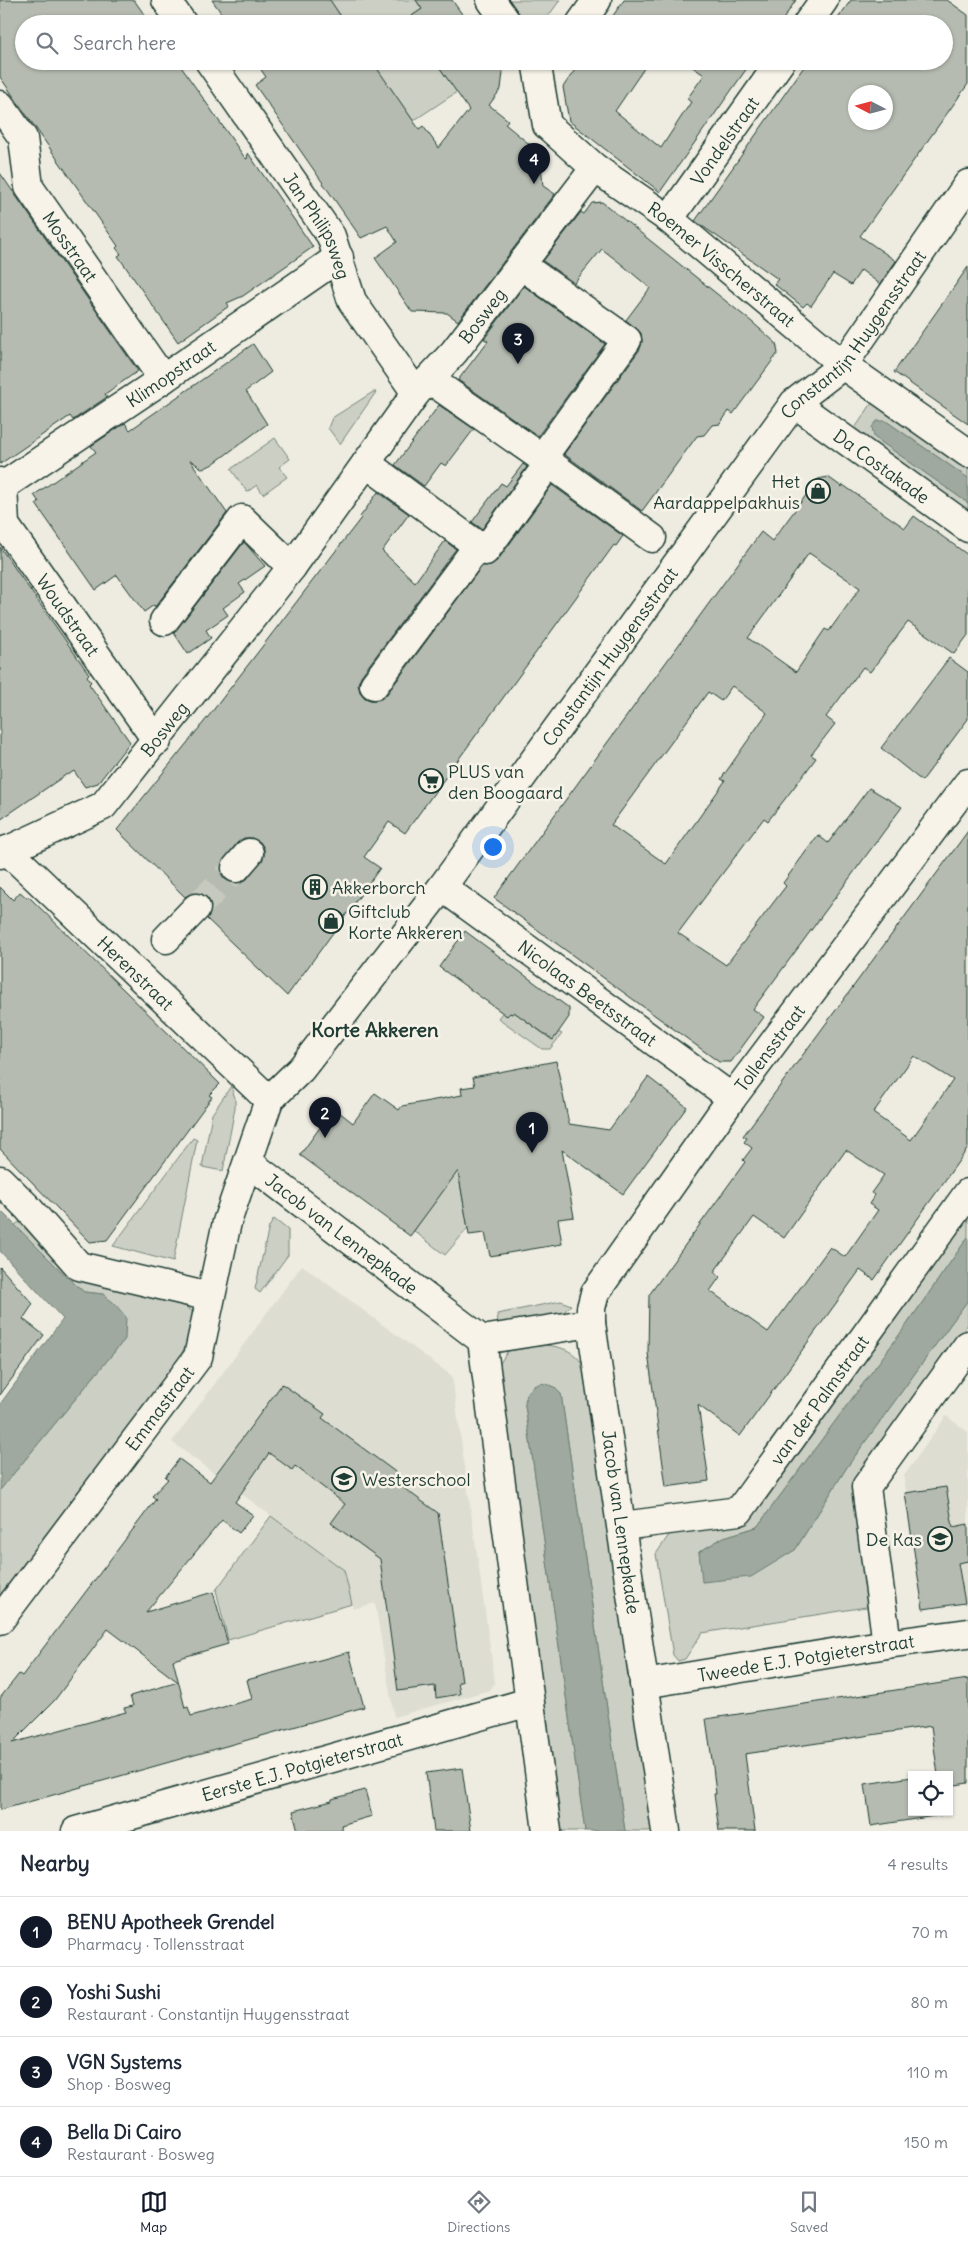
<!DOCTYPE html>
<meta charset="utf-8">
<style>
body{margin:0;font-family:Delius,sans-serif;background:#f6f6f7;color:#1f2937}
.controls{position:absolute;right:15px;bottom:15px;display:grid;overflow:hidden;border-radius:0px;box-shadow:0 1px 4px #0004}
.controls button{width:45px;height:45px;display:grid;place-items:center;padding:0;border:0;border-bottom:1px solid #e0e1e3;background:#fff;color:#1f2937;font:25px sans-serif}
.compass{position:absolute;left:848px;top:85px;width:45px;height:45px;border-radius:50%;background:#fff;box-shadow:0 1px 4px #0004;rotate:276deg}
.you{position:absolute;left:492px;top:846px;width:18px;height:18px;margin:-12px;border:4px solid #fff;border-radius:50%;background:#1a73e8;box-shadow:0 0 0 8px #1a73e833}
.badge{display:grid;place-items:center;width:32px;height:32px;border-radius:50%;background:#111827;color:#fff;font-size:16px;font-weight:700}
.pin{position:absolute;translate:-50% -41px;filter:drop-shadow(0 1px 2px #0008)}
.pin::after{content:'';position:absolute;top:26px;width:18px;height:15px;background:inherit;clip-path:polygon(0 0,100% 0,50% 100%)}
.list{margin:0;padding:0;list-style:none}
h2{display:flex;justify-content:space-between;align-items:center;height:65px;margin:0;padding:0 20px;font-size:21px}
h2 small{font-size:16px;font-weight:400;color:#747a83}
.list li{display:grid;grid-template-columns:32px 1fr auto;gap:15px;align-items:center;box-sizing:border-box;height:70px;padding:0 20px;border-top:1px solid #e0e1e3}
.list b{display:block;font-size:19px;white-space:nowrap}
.list p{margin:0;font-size:16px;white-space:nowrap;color:#747a83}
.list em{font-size:16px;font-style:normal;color:#747a83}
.icon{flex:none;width:28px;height:28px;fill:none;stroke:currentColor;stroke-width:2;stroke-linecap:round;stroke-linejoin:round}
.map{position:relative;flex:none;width:968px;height:1831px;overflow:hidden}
.search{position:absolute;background:#fff;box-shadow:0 1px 4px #0004;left:15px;right:15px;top:15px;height:55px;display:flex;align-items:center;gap:12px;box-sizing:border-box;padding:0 18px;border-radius:28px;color:#747a83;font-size:19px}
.sheet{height:345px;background:#fff}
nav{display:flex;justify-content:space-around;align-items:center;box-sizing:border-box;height:70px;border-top:1px solid #e0e1e3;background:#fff;font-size:14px;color:#747a83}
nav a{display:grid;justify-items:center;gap:2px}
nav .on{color:#111827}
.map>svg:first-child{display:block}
</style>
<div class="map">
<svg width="968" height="1831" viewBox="0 0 968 1831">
<rect width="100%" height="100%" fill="#eeece1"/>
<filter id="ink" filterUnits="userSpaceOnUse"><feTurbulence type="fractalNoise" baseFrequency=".02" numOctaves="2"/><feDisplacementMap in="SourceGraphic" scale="10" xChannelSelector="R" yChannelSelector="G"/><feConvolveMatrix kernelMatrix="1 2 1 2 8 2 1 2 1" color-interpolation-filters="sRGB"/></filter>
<g filter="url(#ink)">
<path fill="#ddddd2" d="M302,1265l150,111 43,307 -5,7 -96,27 -19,-114 -22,6 -9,-39 -172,-128z
M946,1416l22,16v170l-45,7 -19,-133z"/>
<path fill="#cccfc4" stroke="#76867c" d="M329,0h87l6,9 -16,11 3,4h-63z
M503,0h57l-13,18 9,6h-34z
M371,61h64l22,31 -44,29z
M373,392h3l-36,52 -12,-16 4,-10z
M874,400l94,65v13l-82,-57 -12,16 94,66v12l-117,-81z
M275,438l15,21 -11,8 8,10 -24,17 -6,-9 -10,7 -16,-23z
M514,1012l38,28 6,-8 4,2 -12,15h-8l-44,-31 4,-5 5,3 3,-3 2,1z
M231,1086l4,12v10l-12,63 -21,-4 10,-53z
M193,1138l4,2 -24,122 -60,-16z
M457,1166l11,62 -23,27 -31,-24z
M968,1203v34l-60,86 -151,204 -33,10 -25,15 4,30 92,-32 52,-83 121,-167v24l-110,157 14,125 -170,27 -17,26 -7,2 -5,-6 -17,-101 15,-22 72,-14z
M274,1219l14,11v25l-28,38 -5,-4 14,-62z
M19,1222l51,53 115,31 8,6 -4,27 -16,31 -173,233v-113l125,-151 -22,-45 -19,-2 -18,-16 -51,-51z
M561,1301l10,4 -7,7 -5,3 -61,8 -1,-9z
M545,1345c22,2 34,9 43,29l67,457h-30l-64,-437 -26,-9 -8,9 -2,11 60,426h-23l-66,-462 12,-18z
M271,1516l73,54 8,34 -124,36 -12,-50z"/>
<path fill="#9fa99f" stroke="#6c7e74" d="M877,421h9l82,57v25l-94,-66 -2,-10z
M0,1210l66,66 18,16 19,2 11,9 12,14 -1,22 -125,151v-86l63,-85 -63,-68z
M968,1237v63l-121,167 -52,83 -44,27 -49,5 -3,-30 25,-15 33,-10 151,-204z
M541,1383l12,3 8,8 64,437h-40l-60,-426c0,-11 5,-18 16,-22z"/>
<path fill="#b5bbb0" stroke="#1f3d34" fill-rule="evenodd" d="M0,0h134l17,24h-127v37h153l68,97 2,1 1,-6 65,94 -70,49 -16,7 2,3 -51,36 -60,-86 3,-2 -5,-6 2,-2 -118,-169z
M212,0h118l16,24h-117z
M416,0h36l17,24h-60l-3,-4 16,-11z
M624,0h172l-16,24h-173z
M851,0h96l21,15v69l-108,152 36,25 -16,23 -19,-14 -10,15 -18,-11 -22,32 -4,-3 -4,4 -29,-23 4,-5 -83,-58 113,-160h136v-37h-110zM856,92h30v30h-30z
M255,61h117l47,68 4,-3 16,22 30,-38 -34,-49h61l7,11 -2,17 -12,16 19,15 -3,4 35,29 3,33 12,8 -97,127 -11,-8 -35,-1 -37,-54 22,-16 -10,-16 -26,12 -106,-153 11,-8z
M581,61h68l-34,50 46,37 30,-46 -4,-3 17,-24 -20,-14h68l-92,131 -91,-71 -6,-34z
M0,173l138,198 -33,23 2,3 -34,23 -3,-4 -70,48z
M602,202l150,120 24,21 2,10 -45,61 -4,-3 -9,13 -8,1 -8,10 -7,1 -55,75 -78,-57 76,-105 2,-7 -1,-9 -15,-13 24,-32 -30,-25 -18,-14 -28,34 -31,-22 38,-49 3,2 8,-11z
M968,267v157l-74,-52z
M524,286l81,58 -67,92 -80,-56 30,-39 -4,-2z
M253,344l18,28 -25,19 21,33 -54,40 -10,5 -13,-9 37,53 -72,94 -1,-2 -10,7 -27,-37 -21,15 -60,-86 3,-2 -5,-7 62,-43 -5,-6 34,-23 5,7z
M439,405l35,24 -28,37 -5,-3 -17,23 -29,-21z
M523,464l4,3 -45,62 -10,-7 29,-39 5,3z
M828,477l14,10 1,-2 62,43 9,-12 54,39v80l-14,19 -46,-32 -38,50 -7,-5 -37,50 9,7 -24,31 5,3 -11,15 -37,48 -4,-3 -86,115 48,32 60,-79 -3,-3 35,-48 10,8 41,-55 33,19 -149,202 11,8 -33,45h-12l-225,-164 267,-366 11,9 46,-62zM809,553l51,35 -31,43 -4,-2 -29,43 -48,-34zM732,686l35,27 -46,66 4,2 -59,83 -55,-39 97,-133 13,9z
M552,485l71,51 -7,10 -2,-1 -209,288 -16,-11 -25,35 16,11 -93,128 -80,-77 4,-8v-7l-4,-7 -8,-4h-7l-7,4 -68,-67 91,-113 153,-199 -1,-1 18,-25 31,22 -27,37 33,31 30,-41 11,8 -95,127 -3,8 2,8 5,6 8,3 8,-2 6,-5 95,-128 9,-1 7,-5zM244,838h8l8,4 4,6v8l-17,23 -6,4h-8l-8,-4 -4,-5v-9l16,-22z
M244,542l21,24 -26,18 6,8 -22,16 5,7 -22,15 5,8 -23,16 -14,-21z
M0,547l89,127 -2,2 4,6 -2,2 41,58 -32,41 -13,4 -11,-16 -6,4 -1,-1 -67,46z
M949,658l19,14v47l-46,62 -41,-33z
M968,831v317l-94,132 -14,-10 -120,166 -42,-31 11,76 -43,6 -18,-134 1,-58 96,-133 -2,-2 9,-12 -8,-6 3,-4 -4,-2zM914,1056l39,24 -42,60 -38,-27zM846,1150l38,25 -13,18 4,2 -6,9 9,6 -33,47 -15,-10 -62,85 -58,-41 10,-14 -6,-5 40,-55 30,21z
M0,887l13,13 7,-8 7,6 2,-1 191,187 -11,11 3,2 -105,143 -17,2 -90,-93z
M465,931l104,77v9l-16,23 -39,-28 -2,2 -2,-1 -3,3 -68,-49z
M556,1061l13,63 40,6 39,-53 39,30 -64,87 -61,-44 12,67 -16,2 4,25 -72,12 -5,-23 -16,2 -11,-64 -48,65 -110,-81 34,-47 19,15 22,-30 24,17 3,-4 60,-11 -1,-7 14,-2 -2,-9z
M0,1267l33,37 -10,15 21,16 -44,60z
M282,1384l43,30 -3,4 76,56 -4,7 44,32 24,169h-4l2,12 -24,4 -1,-12 -37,5 -18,-132 -49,-36 14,-19 -50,-38 -3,4 -23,-17 -34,49 18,13 -14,18 -17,-13 -76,92 67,-20 15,52 -55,16 12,48 3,-1 3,9 61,-17 -5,-19 102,-28 15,55 -364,103v-112l19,-24 3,2 134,-177 -4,-3 16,-17 -3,-2 14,-18 31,23zM108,1629l70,53 -48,14 3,10 -9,2 2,4 -114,31 42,-42z
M946,1487l7,40 15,-3v37l-10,2 7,40 -42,6 -18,-116z
M968,1679v104l-19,3v-11h-11l-7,-49 -186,28 10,77h-36l-5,-37h2l-3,-27 -7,-48z
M462,1768l9,63h-37l-8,-58z
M912,1777v35h29v3l-70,11 -6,-42z
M365,1790l7,26 -31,9 2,6h-45l-5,-20 39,-10v-2z"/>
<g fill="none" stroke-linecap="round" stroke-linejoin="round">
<path stroke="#c5c9be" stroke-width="28" stroke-dasharray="28 14" stroke-linecap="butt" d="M196,908l40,-40"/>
<defs>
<g id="minor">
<path d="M166,0l17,24"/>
<path d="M491,0l17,24"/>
<path d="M580,24l17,-24"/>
<path d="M807,24l17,-24"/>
<path id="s1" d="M209,61l122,175 21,65 64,92"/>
<path id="s2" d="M0,105l23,33 6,49 134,192"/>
<path id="s3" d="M595,168l74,51 174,146 125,88"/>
<path id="s4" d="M669,219l112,-158"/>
<path d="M429,379l113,79"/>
<path id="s5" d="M794,403l174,125"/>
<path d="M366,463l112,83"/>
<path d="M549,463l103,75"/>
<path id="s6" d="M0,482l3,4 2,39 152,216"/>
<path id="s7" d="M3,486l160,-107 176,-122"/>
<path d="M164,621l78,-102 50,48"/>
<path d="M374,685l104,-139 7,5 64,-88 -7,-5 85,-118 -106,-75"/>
<path id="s8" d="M7,850l262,250"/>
<path id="s9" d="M0,854l103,-48 189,-239 124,-174 38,-41 141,-184 -48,-43 -11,-64"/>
<path d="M236,868l13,-15"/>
<path id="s10" d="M442,887l290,211"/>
<path d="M166,939l30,-31"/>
<path id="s11" d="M248,1162l234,178 65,491"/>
<path d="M0,1180l27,27 52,59 131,31"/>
<path d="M482,1340l109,-17"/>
<path id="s12" d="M622,1526l117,-15 229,-318"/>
<path id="s13" d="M0,1620l198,-263 29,-135 42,-122 32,-31 141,-182 352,-484 49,-38 125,-181"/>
<path d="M887,1644l-21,-157 102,-142"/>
<path id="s14" d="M644,1684l243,-40 81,-11"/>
<path id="s15" d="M76,1831l453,-129"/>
<path id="s16" d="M666,1831l-75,-508v-15l4,-15 137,-195 236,-315"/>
</g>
</defs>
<use href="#minor" stroke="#1f3d34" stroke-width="31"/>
<use href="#minor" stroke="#f7f3e8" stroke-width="28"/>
</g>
</g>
<defs>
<symbol id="shop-ring" viewBox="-11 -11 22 22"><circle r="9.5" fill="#f7f3e8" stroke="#1f3d34" stroke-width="1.5"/><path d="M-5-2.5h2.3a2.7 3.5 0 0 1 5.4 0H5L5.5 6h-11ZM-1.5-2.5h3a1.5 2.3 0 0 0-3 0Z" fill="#1f3d34"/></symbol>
<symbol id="supermarket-ring" viewBox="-11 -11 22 22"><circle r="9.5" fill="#f7f3e8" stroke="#1f3d34" stroke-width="1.5"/><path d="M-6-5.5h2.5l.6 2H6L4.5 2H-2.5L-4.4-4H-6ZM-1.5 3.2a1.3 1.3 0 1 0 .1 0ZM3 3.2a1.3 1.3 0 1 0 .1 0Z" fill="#1f3d34"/></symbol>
<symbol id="building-ring" viewBox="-11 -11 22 22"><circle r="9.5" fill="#f7f3e8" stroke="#1f3d34" stroke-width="1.5"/><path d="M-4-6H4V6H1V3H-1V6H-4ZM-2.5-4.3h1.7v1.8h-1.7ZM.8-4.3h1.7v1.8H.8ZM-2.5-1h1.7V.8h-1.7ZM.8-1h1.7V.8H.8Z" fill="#1f3d34"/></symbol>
<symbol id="school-ring" viewBox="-11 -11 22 22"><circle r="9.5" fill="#f7f3e8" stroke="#1f3d34" stroke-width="1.5"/><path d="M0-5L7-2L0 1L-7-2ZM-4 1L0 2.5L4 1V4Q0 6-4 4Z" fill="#1f3d34"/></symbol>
</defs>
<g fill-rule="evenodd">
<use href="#shop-ring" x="804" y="477" width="28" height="28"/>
<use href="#supermarket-ring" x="417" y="767" width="28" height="28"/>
<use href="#building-ring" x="301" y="873" width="28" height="28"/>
<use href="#shop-ring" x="317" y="907" width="28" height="28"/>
<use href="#school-ring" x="330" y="1465" width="28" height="28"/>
<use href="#school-ring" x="926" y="1525" width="28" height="28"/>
</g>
<g text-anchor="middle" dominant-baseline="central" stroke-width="5" stroke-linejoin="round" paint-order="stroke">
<g font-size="18" fill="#1f3d34" stroke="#f7f3e8">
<text stroke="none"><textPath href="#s4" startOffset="96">Vondelstraat</textPath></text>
<text stroke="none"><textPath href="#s1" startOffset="198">Jan Philipsweg</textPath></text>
<text stroke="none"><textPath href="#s2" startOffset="162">Mosstraat</textPath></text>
<text stroke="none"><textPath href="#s3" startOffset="159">Roemer Visscherstraat</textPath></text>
<text stroke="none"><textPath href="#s9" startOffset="734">Bosweg</textPath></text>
<text stroke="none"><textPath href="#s13" startOffset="1561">Constantijn Huygensstraat</textPath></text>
<text stroke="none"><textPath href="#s7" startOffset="202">Klimopstraat</textPath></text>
<text stroke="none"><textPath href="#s5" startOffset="108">Da Costakade</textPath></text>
<text stroke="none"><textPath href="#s6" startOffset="154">Woudstraat</textPath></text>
<text stroke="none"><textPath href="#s13" startOffset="1156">Constantijn Huygensstraat</textPath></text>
<text stroke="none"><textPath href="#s9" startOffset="212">Bosweg</textPath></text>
<text stroke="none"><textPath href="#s8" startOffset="178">Herenstraat</textPath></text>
<text stroke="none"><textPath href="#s10" startOffset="180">Nicolaas Beetsstraat</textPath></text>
<text stroke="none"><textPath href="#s16" startOffset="845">Tollensstraat</textPath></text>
<text stroke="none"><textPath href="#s11" startOffset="118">Jacob van Lennepkade</textPath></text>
<text stroke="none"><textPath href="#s12" startOffset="255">van der Palmstraat</textPath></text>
<text stroke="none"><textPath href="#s13" startOffset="265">Emmastraat</textPath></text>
<text transform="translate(621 1522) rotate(82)">Jacob van Lennepkade</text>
<text stroke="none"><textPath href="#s14" startOffset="164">Tweede E.J. Potgieterstraat</textPath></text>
<text stroke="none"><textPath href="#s15" startOffset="235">Eerste E.J. Potgieterstraat</textPath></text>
</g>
<g font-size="18" fill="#1f3d34" stroke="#f7f3e8" text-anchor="start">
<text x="800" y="481" text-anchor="end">Het<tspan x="800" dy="21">Aardappelpakhuis</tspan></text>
<text x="448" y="771">PLUS van<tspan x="448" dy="21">den Boogaard</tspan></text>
<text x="332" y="887">Akkerborch</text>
<text x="348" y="911">Giftclub<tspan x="348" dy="21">Korte Akkeren</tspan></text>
<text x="362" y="1479">Westerschool</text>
<text x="922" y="1539" text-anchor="end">De Kas</text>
</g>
<g font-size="20" font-weight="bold" fill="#1f3d34" stroke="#f7f3e8">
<text x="375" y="1029">Korte Akkeren</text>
</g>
</g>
</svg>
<div class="controls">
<button><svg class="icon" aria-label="locate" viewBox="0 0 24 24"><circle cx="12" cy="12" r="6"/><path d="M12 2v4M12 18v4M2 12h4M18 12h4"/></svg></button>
</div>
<svg class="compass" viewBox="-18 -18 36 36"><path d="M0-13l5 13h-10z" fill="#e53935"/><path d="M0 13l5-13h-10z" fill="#747a83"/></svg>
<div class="you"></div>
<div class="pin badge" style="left:532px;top:1153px">1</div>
<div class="pin badge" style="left:325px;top:1138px">2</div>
<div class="pin badge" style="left:518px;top:364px">3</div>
<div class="pin badge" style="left:534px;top:184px">4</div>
<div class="search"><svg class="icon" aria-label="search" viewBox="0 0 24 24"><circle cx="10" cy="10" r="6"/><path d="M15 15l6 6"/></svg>Search here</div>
</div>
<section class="sheet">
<h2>Nearby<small>4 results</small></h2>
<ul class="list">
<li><span class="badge">1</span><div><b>BENU Apotheek Grendel</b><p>Pharmacy · Tollensstraat</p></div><em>70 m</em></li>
<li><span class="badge">2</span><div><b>Yoshi Sushi</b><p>Restaurant · Constantijn Huygensstraat</p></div><em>80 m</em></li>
<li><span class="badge">3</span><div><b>VGN Systems</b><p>Shop · Bosweg</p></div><em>110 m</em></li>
<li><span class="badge">4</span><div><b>Bella Di Cairo</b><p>Restaurant · Bosweg</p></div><em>150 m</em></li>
</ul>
</section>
<nav>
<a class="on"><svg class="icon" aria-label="map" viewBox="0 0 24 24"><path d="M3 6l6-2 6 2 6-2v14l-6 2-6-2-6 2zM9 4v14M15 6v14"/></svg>Map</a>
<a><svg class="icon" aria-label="directions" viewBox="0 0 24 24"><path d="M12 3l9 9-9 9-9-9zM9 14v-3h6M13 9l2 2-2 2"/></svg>Directions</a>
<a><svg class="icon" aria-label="saved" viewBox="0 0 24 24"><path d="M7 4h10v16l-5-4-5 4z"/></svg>Saved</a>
</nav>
